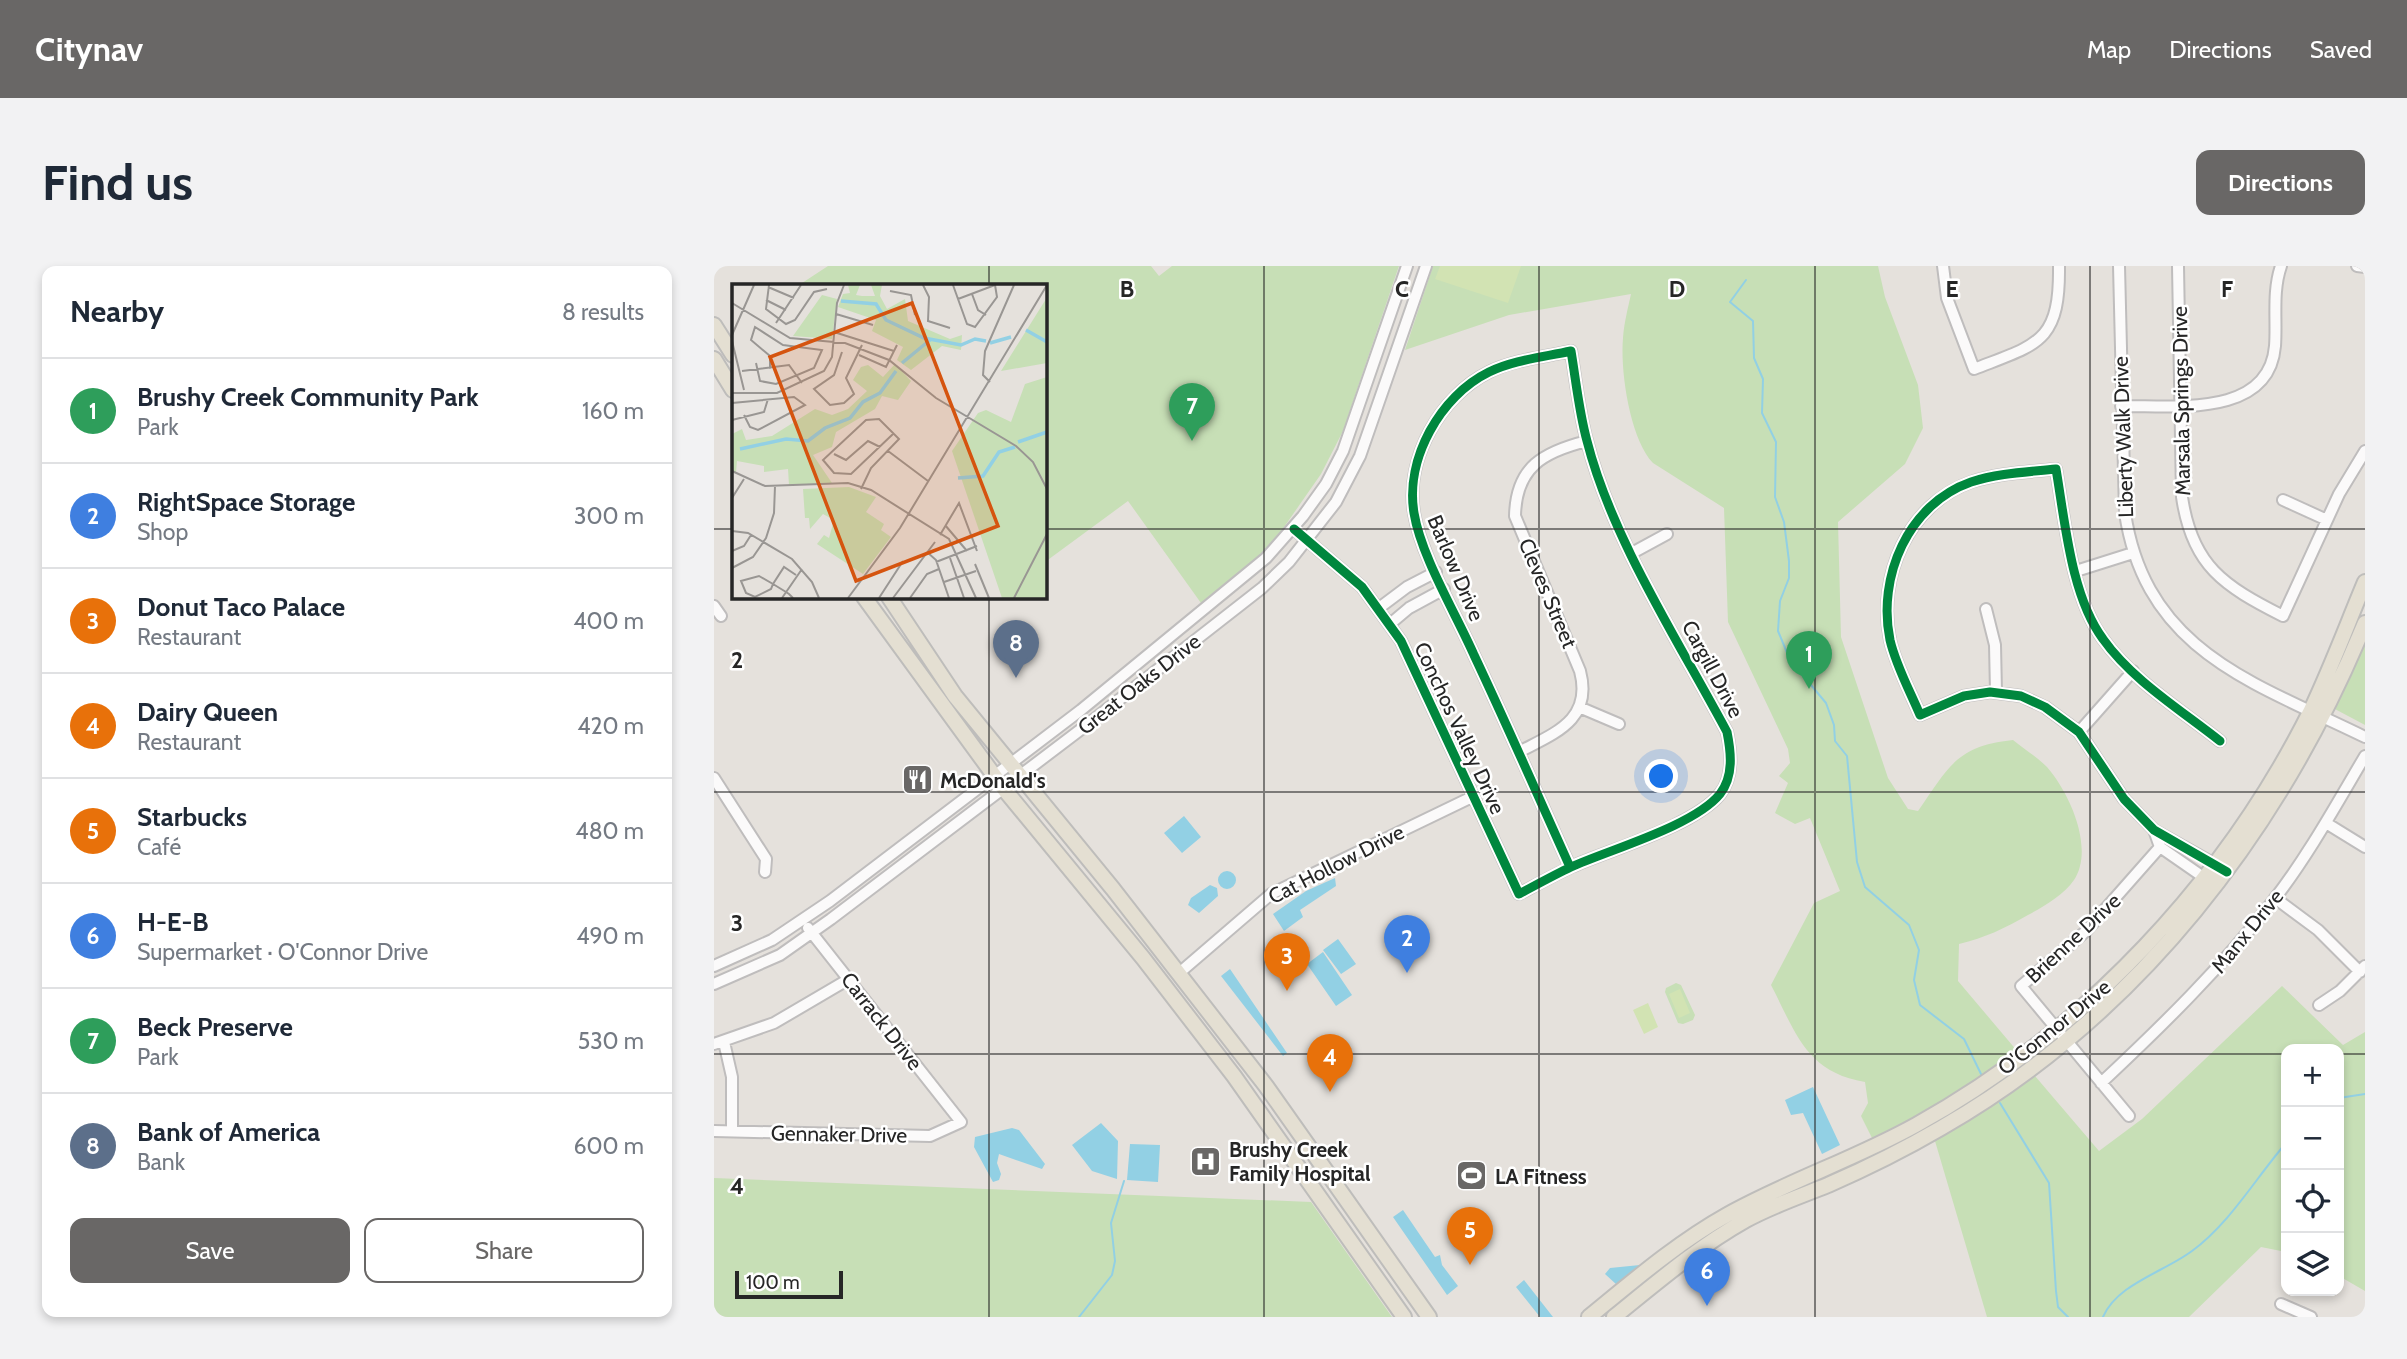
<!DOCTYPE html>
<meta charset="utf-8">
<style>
body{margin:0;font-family:Cabin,sans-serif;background:#f2f2f3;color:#1f2937}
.controls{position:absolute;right:21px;bottom:21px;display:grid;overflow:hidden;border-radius:14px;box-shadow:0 4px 10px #0003}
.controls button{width:63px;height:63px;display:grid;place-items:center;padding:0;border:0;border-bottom:2px solid #e0e1e3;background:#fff;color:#1f2937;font:35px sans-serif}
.scale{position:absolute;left:21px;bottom:18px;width:108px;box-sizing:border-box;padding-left:7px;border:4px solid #262626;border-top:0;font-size:19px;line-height:24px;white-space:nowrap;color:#262626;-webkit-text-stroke:5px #fff;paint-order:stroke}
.you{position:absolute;left:948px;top:511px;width:24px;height:24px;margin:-18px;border:5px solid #fff;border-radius:50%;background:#1a73e8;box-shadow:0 0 0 10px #1a73e833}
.badge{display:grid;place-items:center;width:46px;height:46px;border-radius:50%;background:#696766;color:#fff;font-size:23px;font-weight:700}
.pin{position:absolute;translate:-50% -58px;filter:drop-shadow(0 2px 4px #0008)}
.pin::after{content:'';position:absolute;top:37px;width:24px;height:21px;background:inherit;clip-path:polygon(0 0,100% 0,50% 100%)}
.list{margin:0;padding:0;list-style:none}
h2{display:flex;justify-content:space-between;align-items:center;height:91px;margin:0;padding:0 28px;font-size:30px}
h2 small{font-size:23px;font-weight:400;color:#747a83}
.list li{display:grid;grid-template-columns:46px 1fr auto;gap:21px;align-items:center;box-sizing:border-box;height:105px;padding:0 28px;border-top:2px solid #e0e1e3}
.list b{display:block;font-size:26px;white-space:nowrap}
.list p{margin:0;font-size:23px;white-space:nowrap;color:#747a83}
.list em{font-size:23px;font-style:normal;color:#747a83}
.actions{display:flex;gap:14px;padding:21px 28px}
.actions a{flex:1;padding:16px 0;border:2px solid #696766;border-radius:14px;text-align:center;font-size:24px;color:#696766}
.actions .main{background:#696766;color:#fff}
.icon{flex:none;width:38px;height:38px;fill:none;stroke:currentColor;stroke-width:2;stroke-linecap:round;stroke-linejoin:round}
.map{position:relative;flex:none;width:1651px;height:1051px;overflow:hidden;border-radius:14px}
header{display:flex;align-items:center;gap:42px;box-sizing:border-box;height:98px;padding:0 35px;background:#696766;color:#fff}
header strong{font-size:33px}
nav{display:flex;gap:38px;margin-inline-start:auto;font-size:24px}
.intro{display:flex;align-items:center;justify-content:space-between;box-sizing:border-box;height:168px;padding:0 42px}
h1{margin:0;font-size:49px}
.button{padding:18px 32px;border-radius:14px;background:#696766;color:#fff;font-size:24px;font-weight:700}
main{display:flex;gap:42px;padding:0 42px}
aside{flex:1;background:#fff;border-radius:14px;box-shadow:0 4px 10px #0003}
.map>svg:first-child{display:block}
</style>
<header>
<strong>Citynav</strong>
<nav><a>Map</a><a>Directions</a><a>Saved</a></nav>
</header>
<div class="intro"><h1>Find us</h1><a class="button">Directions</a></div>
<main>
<aside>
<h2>Nearby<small>8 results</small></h2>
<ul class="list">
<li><span class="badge" style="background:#2e9e5b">1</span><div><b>Brushy Creek Community Park</b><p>Park</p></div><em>160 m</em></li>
<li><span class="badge" style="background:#3f7fe0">2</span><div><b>RightSpace Storage</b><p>Shop</p></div><em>300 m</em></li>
<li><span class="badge" style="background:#e8710a">3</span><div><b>Donut Taco Palace</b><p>Restaurant</p></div><em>400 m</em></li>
<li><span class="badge" style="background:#e8710a">4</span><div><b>Dairy Queen</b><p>Restaurant</p></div><em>420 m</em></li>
<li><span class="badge" style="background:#e8710a">5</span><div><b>Starbucks</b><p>Café</p></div><em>480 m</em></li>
<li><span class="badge" style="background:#3f7fe0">6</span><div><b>H-E-B</b><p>Supermarket · O'Connor Drive</p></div><em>490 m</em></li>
<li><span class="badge" style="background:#2e9e5b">7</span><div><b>Beck Preserve</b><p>Park</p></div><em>530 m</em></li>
<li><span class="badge" style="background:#5c6f8a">8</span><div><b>Bank of America</b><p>Bank</p></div><em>600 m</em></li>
</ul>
<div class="actions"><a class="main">Save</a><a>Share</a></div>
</aside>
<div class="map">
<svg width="1651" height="1051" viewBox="0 0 1651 1051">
<rect width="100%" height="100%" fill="#e5e1dc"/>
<path fill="#c7dfb6" d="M114,0h323l8,10 13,-10h227l-56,165 -22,43 -39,56 -23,26 -58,47 -73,-102 -83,61v-277h-246z
M719,0h445l7,31 33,88 5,43 -18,36 -67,58 3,115 47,141 20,31 10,2c31,-44 38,-65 95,-71 11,9 24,17 34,27 22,25 48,81 27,113 -10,15 -31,27 -46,35 -23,13 -43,23 -69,29l-1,37 60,71 -75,49 -70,39 -12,-24 7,-13 -3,-21c-59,-10 -69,-49 -94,-97l43,-82 26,-12 -30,-73 -15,6 -20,-11 13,-30 -9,-7 11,-13 -2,-14 -60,-127 -4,-114 -71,-45c-23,-24 -33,-92 -30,-125 1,-15 5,-30 8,-44l-122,21 -104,35z
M1651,369v90l-32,-17z
M962,717l5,2 14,30 -2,5 -10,4 -5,-1 -13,-31 1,-4z
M1568,720l61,59 22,-13v259l-26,-15v-227h-53v203l-25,-5 -72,70h-202l-52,-176 100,-65 64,75 43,-32z
M0,912l597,24 81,115h-678z"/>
<path fill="#d2e3b3" d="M726,0h81l-13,37 -73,-24z
M966,723l10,24 -11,5 -10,-24z
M934,737l10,24 -14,7 -11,-24z"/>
<path fill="#92d0e4" d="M470,550l17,21 -19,16 -18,-20z
M504 614a9 9 0 1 1 18 0a9 9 0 1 1-18 0Z
M621,612l1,8 -36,24 3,7 -19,14 -11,-17 33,-23z
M496,619l7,3 1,8 -19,17 -11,-8 3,-7z
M624,673l18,25 -15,10 -18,-24z
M609,686l29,43 -16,11 -29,-42z
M516,703l57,84 -4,3 -62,-80z
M1099,821l27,58 -18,9 -19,-41 -12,2 -6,-15z
M387,857l17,18 -1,38 -25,-8 -20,-26z
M298,862l7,2 26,34 -3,5 -43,-15 -2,9 4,11 -2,6 -6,2 -19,-35 1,-10z
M416,878l30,1 -2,37 -31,-2z
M689,944l32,47 5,-2 2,10 16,21 -11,9 -54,-78z
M926,999l-23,20 -12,-11 5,-6z
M810,1014l29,37h-13l-24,-30z"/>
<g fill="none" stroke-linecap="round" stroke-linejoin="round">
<path stroke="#92d0e4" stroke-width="2" d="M1032,14l-16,22 23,19 1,37 9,21 -1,34 14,29 -1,55 9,25 5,39v17l-9,23 -2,30 12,29 36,43 8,22 1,16 12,15 10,106 8,25 44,38 10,25 -5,30 6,25 44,34 17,35
M1625,832l26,-4
M1286,837l49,80 7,108 2,16 10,10
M365,1051l33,-42 3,-14 -4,-38 13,-42
M1389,1051c14,-33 61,-45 89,-66 38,-28 63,-72 94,-108"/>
<defs>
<path id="minor" d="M1229,0l4,32 27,71c64,-25 86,-26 85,-103
M1405,0l6,247c21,139 130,170 240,224
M1464,0l4,231c10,69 42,89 101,119l56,-122 26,-43
M1643,0l8,1
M1407,140c50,-1 148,13 154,-60 2,-26 -3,-54 6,-80
M1569,234l44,20
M580,263l68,58 39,54 118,253c17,-9 35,-19 52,-27 40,-18 123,-41 149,-73 14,-18 11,-42 7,-62 -48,-90 -115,-193 -140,-291 -8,-29 -11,-60 -16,-90 -27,6 -58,9 -82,21 -49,24 -84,87 -75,141 7,43 42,101 60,142 33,70 64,141 96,212
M918,287l35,-19
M1362,305l57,-18
M0,340l7,10
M665,342l28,-21 29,-15
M1272,343l9,36 1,47
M676,358l19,-16 35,-19
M865,441l40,17
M1365,466l54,-61
M805,486c36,-19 74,-32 61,-81l-65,-155c1,-49 28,-64 72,-75
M0,512l52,81 -1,13
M1612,557l39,24
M1440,564l6,17 49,34
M1506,601l-66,-37 -30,-31 -45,-67 -34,-25 -24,-11 -31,-4 -26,4 -44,19c-10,-24 -24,-49 -30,-75 -13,-63 18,-136 81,-158 27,-9 58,-10 85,-13 9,52 15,127 47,170 29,41 78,71 117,102
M1561,632l43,32 42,42
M0,700l58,-26 58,-39 251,-191 185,-152 37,-42 23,-32 17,-33 64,-185
M464,708l93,-80 201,-97
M0,718l66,-29 51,-36 257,-195 174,-136 27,-26 47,-60 24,-46 66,-190
M1605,739l21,-14 25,-25
M10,776l8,35v54
M0,778l60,-21 75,-44
M1387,817c62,-58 121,-116 172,-182 35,-45 63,-96 92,-145
M1415,850l-108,-130 64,-54 75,-85
M0,865l216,5 31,-14 -153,-194
M1567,1038l30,13"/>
<path id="major" d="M0,59l19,30
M0,93l19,31
M150,331l140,192 139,169 91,118 170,241
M175,331l66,99 158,193 153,197 163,231
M875,1051c44,-36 88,-74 138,-102 61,-34 128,-56 189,-90 168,-93 310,-244 395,-415 20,-42 36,-85 54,-128
M900,1051c42,-34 84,-70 132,-97 25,-14 55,-24 82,-35 39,-17 77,-36 113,-57 197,-113 339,-298 424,-505"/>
</defs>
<use href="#minor" stroke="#bfbdbd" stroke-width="14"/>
<use href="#major" stroke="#bebdbb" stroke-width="18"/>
<use href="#minor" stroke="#fbfafa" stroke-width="10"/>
<use href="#major" stroke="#e4dfd2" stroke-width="14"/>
<defs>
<path id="cycleway" d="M580,263l68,58 39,54 118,253c17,-9 35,-19 52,-27 40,-18 123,-41 149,-73 14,-18 11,-42 7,-62 -48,-90 -115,-193 -140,-291 -8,-29 -11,-60 -16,-90 -27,6 -58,9 -82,21 -49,24 -84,87 -75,141 7,43 42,101 60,142 33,70 64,141 96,212
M1506,475c-39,-31 -88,-61 -117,-102 -32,-43 -38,-118 -47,-170 -27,3 -58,4 -85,13 -63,22 -94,95 -81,158 6,26 20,51 30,75l44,-19 26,-4 31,4 24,11 34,25 45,67 30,31 73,42"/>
</defs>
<use href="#cycleway" stroke="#fff" stroke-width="13"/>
<use href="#cycleway" stroke="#00873e" stroke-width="9"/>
</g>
<path fill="none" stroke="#262626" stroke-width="2" stroke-opacity="0.55" d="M275,0v19M550,0v1051M825,0v1051M1101,0v1051M1376,0v1051M0,263h19M331,263h1320M275,331v720M0,526h1651M0,788h1572M1625,788h26"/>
<defs>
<symbol id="restaurant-square" viewBox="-11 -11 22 22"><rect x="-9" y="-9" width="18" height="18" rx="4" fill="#696766" stroke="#fff"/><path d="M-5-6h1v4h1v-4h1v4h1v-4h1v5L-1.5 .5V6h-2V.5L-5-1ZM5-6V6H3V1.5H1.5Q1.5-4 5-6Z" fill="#fff"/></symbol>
<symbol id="hospital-square" viewBox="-11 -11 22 22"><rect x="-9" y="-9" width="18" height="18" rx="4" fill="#696766" stroke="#fff"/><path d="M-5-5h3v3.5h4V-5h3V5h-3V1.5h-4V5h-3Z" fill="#fff"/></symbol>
<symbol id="stadium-square" viewBox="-11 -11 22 22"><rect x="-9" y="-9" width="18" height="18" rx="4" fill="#696766" stroke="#fff"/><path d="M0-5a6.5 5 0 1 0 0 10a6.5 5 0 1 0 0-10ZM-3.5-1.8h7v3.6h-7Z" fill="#fff"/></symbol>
</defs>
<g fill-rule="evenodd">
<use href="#restaurant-square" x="186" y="496" width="35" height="35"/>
<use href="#hospital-square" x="474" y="878" width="35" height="35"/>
<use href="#stadium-square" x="740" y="892" width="35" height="35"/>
</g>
<g text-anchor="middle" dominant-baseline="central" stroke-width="5" stroke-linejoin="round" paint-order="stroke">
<g font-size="21" fill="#262626" stroke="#fff">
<text transform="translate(1467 135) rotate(-91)">Marsala Springs Drive</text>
<text transform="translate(1409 171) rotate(-92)">Liberty Walk Drive</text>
<text transform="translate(742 302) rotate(67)">Barlow Drive</text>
<text transform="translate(834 327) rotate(67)">Cleves Street</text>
<text transform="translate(999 403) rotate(62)">Cargill Drive</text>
<text transform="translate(425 418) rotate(-38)">Great Oaks Drive</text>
<text transform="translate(746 462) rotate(65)">Conchos Valley Drive</text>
<text transform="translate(622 598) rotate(-27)">Cat Hollow Drive</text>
<text transform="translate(1533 665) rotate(-51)">Manx Drive</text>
<text transform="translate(1359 672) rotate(-43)">Brienne Drive</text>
<text transform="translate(168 755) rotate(52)">Carrack Drive</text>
<text transform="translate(1340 761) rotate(-39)">O'Connor Drive</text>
<text transform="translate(125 868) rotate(1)">Gennaker Drive</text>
</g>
<g font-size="21" font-weight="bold" fill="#262626" stroke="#fff" text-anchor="start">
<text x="226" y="514">McDonald's</text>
<text x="515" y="883">Brushy Creek<tspan x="515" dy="24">Family Hospital</tspan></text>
<text x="781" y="910">LA Fitness</text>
</g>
</g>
<g transform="translate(18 18)">
<rect width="315" height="315" fill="#e5e1dc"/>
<path d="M116,1h12l-4,10 6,1h13l-4,-11h11l-2,11 7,13 18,-10 3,22 42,18 12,-4 -1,15 -19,-4 -31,24 -14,-10 6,-13 -31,-16 4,-11 -38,-13 5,-13 7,-1zM90,11l15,4 -5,40 -39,-3zM315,14v65l-46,8 45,-72zM163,80l16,17 -13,19 -16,-4 -7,13 -39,23 -4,15 -19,8 19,28 -43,2 -1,-16 -24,3v-6l-27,-5 -1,12 -4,-4v-35l10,-5 4,11 26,-4 43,-27 17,6 16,-6 19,-18 -14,-11 8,-13 7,-2 15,12zM315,93v221h-45l-50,-147 26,-38 8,-3 25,12 14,-38zM117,203l27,10 -10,15 18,12 -3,6 10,7 -28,37 -46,-30 7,-9 5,3 5,-18 -11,-6 -13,15 -1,-11h-4l-2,-29z" fill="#c7dfb6"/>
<path fill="none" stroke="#92d0e4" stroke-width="3.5" d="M109,17l35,3 10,16 38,18 37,7 14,-6 11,2M294,46l21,12M258,59l21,-6M170,79l28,-23M286,158l29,-10M8,165l46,-10 22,2 17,-13 25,-10 13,-16 17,-9 16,-22M226,194l25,-2 16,-24 16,-5"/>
<path fill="none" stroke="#999693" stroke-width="2" d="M37,1l-3,24 20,15 9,-4 19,-28 13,-3M191,1l6,12 -1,24 22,7M221,1l14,39 8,3 22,-30 -2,-12M36,3l26,11M158,7l21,4 4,20M240,10l6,16 8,5M226,15l37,-14M34,16l20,10M0,19l58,35 55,5 44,17 47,38 80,48 17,16 14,27M104,30l37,11M44,39l25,-38M102,48l60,19M0,51l22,-50M0,57l12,49M110,68l-8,23 -20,14 16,16 14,-2 10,-9 -8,-16 16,-33M127,71l27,12 11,-22M24,79l4,18 16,3 38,-16 8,-18 -39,-5 -28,-18 -4,13 19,16v13M10,87l47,-6 13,18M258,98l-7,-7 2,-24 29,-66M0,109h45l47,-22 8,-14 5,-54 7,-18M0,119l62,-6 11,8 -47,25 -8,-3 -6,-12M0,136l32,-8 4,-13M156,167l40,30M102,170l12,6 22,-19 12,6M0,187l33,15 83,-3 23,7 78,49 27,59M129,205l10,-21 28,-29 -20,-20 -13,1 -43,40 11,13 17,1 42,-40M0,214l12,-19M213,241l22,26M0,247l16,2 44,26 20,23 7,16M208,251l19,-32 18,48M0,267l12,-5 7,-11M195,268l9,8 13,38M218,274l14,40M204,278l41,-16M243,280l14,34M0,284l21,-11 13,-19 8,-25 1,-27M212,298l32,-11M50,314l20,-29M61,314l-4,-4 -3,-2 -13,-8 -14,-8 -18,5 5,12 9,4 16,-8 2,-5 11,-17 12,8M116,314l52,-70 147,-243M147,314l24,-37M161,314l42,-56M178,314l17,-24 12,-5M282,314l33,-64"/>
<path fill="#d5540f" fill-opacity="0.15" stroke="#d5540f" stroke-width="3.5" d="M180,19l86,223 -142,55 -86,-224z"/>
<rect width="315" height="315" fill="none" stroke="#262626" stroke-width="3.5"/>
</g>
<g font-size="23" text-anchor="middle" font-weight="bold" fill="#262626" stroke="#fff" stroke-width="5" stroke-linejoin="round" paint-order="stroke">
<text x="413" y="31">B</text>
<text x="688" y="31">C</text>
<text x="963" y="31">D</text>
<text x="1238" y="31">E</text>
<text x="1513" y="31">F</text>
<text x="23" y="402">2</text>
<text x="23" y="665">3</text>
<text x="23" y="928">4</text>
</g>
</svg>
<div class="controls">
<button>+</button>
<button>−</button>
<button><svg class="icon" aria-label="locate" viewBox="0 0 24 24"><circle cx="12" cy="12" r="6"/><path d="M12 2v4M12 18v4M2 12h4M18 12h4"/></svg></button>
<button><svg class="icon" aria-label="layers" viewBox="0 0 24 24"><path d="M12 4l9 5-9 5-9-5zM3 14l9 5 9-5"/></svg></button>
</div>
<div class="scale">100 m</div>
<div class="you"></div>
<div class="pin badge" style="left:1095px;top:423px;background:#2e9e5b">1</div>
<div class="pin badge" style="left:693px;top:707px;background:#3f7fe0">2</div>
<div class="pin badge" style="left:573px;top:725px;background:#e8710a">3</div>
<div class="pin badge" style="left:616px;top:826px;background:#e8710a">4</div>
<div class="pin badge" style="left:756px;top:999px;background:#e8710a">5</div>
<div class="pin badge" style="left:993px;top:1040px;background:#3f7fe0">6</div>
<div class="pin badge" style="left:478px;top:175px;background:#2e9e5b">7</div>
<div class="pin badge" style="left:302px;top:412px;background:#5c6f8a">8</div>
</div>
</main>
